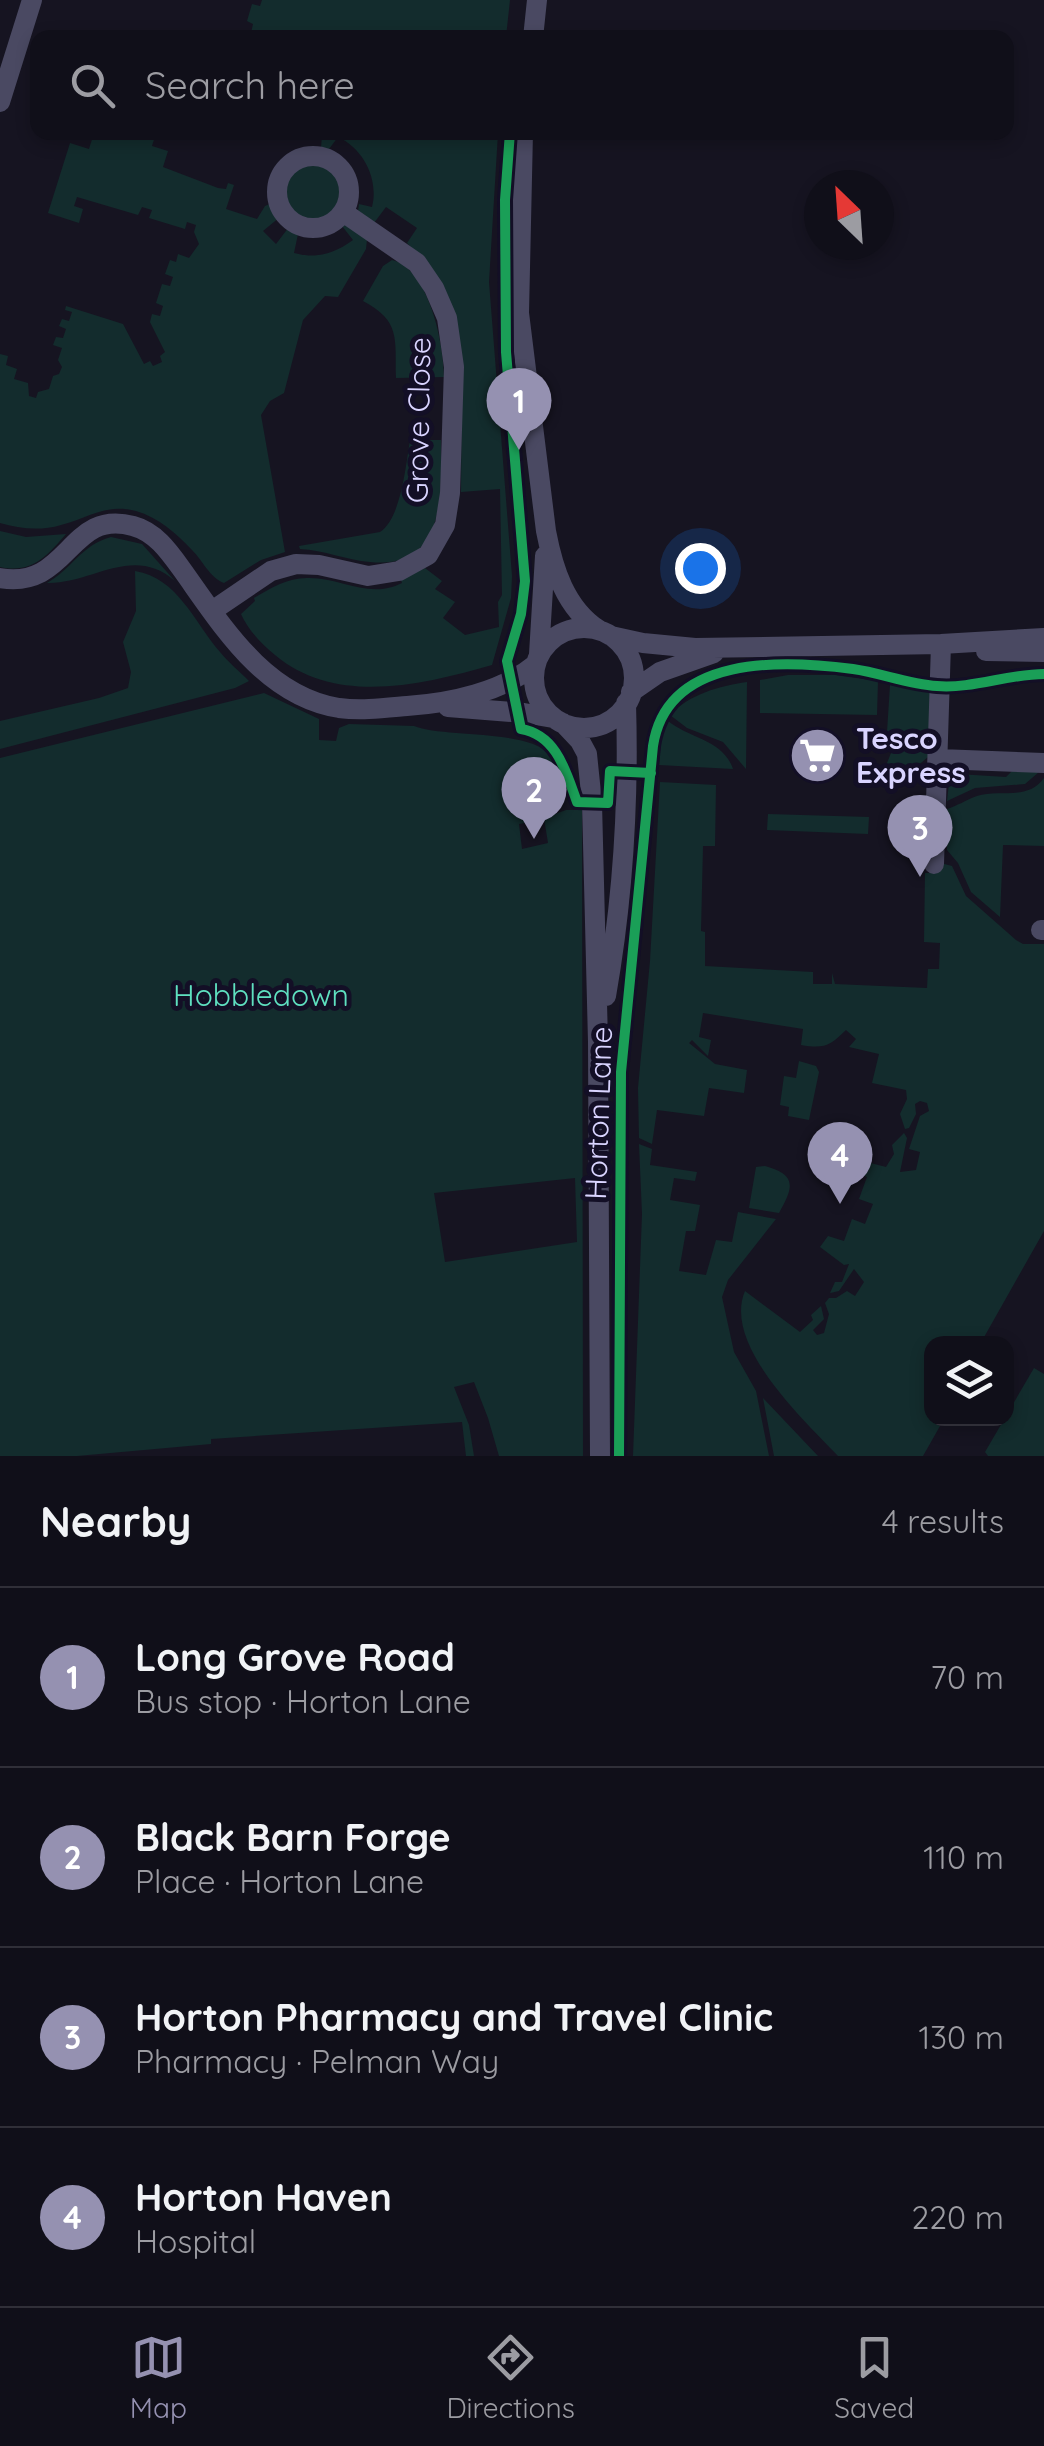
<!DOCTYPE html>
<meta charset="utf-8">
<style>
body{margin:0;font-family:Quicksand,sans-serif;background:#191822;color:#f1f3f6}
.controls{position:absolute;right:30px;bottom:30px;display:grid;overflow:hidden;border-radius:20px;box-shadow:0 5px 15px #0003}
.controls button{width:90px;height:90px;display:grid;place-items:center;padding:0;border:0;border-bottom:2px solid #302f38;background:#100f19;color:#f1f3f6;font:50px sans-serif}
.compass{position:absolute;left:804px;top:170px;width:90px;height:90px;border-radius:50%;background:#100f19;box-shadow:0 5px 15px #0003;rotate:335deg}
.you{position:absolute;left:700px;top:568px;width:35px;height:35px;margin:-25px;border:8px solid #fff;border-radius:50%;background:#1a73e8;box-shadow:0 0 0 15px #1a73e833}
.badge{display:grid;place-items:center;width:65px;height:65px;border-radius:50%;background:#9591b1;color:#fff;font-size:32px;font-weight:700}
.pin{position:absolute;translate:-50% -82px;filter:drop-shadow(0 2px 5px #0008)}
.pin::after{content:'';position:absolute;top:52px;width:35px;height:30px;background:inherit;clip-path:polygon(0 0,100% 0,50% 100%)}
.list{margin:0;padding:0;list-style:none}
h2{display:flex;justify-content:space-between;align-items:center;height:130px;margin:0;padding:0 40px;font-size:42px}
h2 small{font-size:32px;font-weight:400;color:#9c9ca2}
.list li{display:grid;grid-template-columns:65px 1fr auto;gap:30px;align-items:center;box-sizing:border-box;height:180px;padding:0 40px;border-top:2px solid #302f38}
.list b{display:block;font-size:38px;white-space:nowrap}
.list p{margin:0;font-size:32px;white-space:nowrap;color:#9c9ca2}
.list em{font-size:32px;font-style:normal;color:#9c9ca2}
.icon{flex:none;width:55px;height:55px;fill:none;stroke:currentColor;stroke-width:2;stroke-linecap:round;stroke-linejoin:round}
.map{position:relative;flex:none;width:1044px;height:1456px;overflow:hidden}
.search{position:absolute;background:#100f19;box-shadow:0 5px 15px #0003;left:30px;right:30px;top:30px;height:110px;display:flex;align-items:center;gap:25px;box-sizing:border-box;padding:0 35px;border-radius:20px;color:#9c9ca2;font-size:38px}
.sheet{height:850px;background:#100f19}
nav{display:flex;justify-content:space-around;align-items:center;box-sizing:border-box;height:140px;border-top:2px solid #302f38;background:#100f19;font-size:28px;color:#9c9ca2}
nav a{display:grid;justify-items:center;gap:5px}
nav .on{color:#9591b1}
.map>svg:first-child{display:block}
</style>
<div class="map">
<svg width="1044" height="1456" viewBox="0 0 1044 1456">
<rect width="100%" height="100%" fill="#161421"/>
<path fill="#132c2d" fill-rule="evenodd" d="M262,0h248l-4,37h-264l1,-5 8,1 2,-9 -6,-3 5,-17 8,2z
M94,133h62l-4,13 16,5 -5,16 55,21 8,1 2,-6 6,2 -8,24 31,10 8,-13 7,-3 8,14 -17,14 13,13 13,-17 9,7 -4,19c22,6 40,1 59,-13l-11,-14 3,-1 22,14 -1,10 -28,48 -13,-1 -22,24 -19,73 -14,8 -9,14 24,137 -24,8 -37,23c-14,-5 -21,-22 -32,-33 -15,-16 -34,-33 -56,-39 -30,-8 -48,7 -75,14 -20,6 -41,4 -61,-2v-169l8,2 -2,9 11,4 -3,10 14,4 1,13 7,2 2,-6 11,-3 4,-13 6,-2 3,-7 -4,-7 4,-12 -9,-3 3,-8 7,1 3,-9 -7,-3 3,-7 7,2 3,-9 -7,-2 1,-4 57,18 21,40 6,-3 3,5 9,-4 -2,-6 5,-4 -15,-30 2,-8 8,2 3,-10 -7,-3 6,-19 8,2 3,-9 -8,-3 5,-14 6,2 2,-8 11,4 10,-14 -5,-12 2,-7 -9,-3 -2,7 -36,-11 3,-8 -10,-3 -4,8 -61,-18 -3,9 9,3 -4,14 -31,-10 22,-70 19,6z
M322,133h176l-9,149 23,294 -1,22 -19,67c-70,20 -156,41 -217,-10 -14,-12 -27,-25 -34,-41l14,-13 -1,-3c17,-10 33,-20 53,-20 34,-1 62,22 95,5l-2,-6 25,-9 17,13 -7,8 20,13 -12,16 22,17 34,-8 -1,-25 4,-7 -2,-106 -39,3 1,-139 -36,-90 -19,-20 10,-15 -31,-21 -12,16 -16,-12 1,-7 13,3c7,-27 -8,-58 -34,-70l-9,12h-8z
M285 191a28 28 0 1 1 56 0a28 28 0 1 1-56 0Z
M392,260c37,8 52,85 52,117l-48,1c-1,-39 5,-57 -33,-77l20,-35z
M410,440h31c0,52 6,130 -71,122 -24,-2 -46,-12 -70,-13l-1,-3 81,-14c21,-13 26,-68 30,-92z
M0,531l26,6 40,-3c-19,22 -34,40 -66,33z
M111,537l31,7 33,37c-42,-37 -83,3 -128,2 25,-14 34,-38 64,-46z
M135,571c43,7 59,51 85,81 9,11 19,19 29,29l-14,7 -235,61v-28l99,-23 29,-10 3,-16 -8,-30 13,-31z
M788,675h47l43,6 -1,34 -117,-2v-33z
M747,682l-1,87 -23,-27 -36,-14 -17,-13c20,-21 49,-29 77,-33z
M890,685l42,5 -4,67 -19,16h-17l-5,-10 12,-30 -12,-1z
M264,693l55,26v21l17,1 3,-13 10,-4 65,2c28,12 117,3 135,29 8,13 11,31 16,44l-37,10 2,13 -11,2 3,25 26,-6 -4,-25 22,-8h16l1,646h-84l-11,-38 -14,-36 -20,5 15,38 5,31h-8l-4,-34 -251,17v5l-134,12h-77v-698zM575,1178l2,64 -132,20 -11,-69z
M667,720c22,19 56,19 66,49l-74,-4 3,-35z
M1012,771l27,1 -14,12 -50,4 -28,13 2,-18 9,-9 48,3z
M1044,778v68l-41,-1 -3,72 -29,-25 -13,-29 -11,-13v-41c10,-3 19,-9 30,-13 22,-7 51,5 67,-18z
M660,782l56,3 -1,61h-12l-2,85 4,1v34l108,6v12h19v-11l3,11 92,4 1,-19h11l1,-26 -16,-1 1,-69h12v-11l15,4 14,30 50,44 7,4h21v287l-61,108 7,4 -58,1v74l12,1 -21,37h-85c-33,-35 -116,-111 -93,-165l55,41 13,-12 -2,-5 10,-9 3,13 -11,11 4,5 7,-2 5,-19 -4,-11 4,-5h7l11,-7 8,5 9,-14 -10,-13 -15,22 -9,2 5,-11h7l7,-18 -5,1 -24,-18 8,-11 16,5 8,-22 13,5 8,-20 -14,-5 8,-22 -15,-6 3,-12 31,8 8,-13 -2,-9 12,-12 3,5 -7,34 16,-2 4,-18 -11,-3 11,-33 9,-5 -2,-8 -7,-2 -5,3 1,10 -7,14 -4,1 -5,-15 7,-15 -1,-9 -34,-7 7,-29 -30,-7 7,-8 -10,-9c-16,16 -22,19 -45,15l2,-16 -100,-16 -4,24 12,3 -3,16 -16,-16 -3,3 26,21 32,6 -3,23 -35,-5 -5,28 -47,-6 -5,34 -13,-6 -1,-50 12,-127z
M768,814l101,3 -1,17 -101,-4z
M799,1061l17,5 3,6 -10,48 -21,-4 1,-9 -9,-2 4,-29 12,2z
M639,1144l13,5 -2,16 47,7 -2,9 -21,-3 -4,22 30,5 -5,26h-9l-7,40 27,4 10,-35 16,2 6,-30 38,7 -48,61 -6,17 12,55 22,39 13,65h-136l9,-242z
M765,1166c33,9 28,22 14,47l-30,-5 7,-41z
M1034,1368l10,6v82h-56l-3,-4z
M763,1398l55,58h-44z"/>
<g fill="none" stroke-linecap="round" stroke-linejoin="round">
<path stroke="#4a4962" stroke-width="20" d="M533,38l4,-38
M0,102l32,-102
M523,132l-4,181 27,218c7,37 19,77 53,99
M277 192a36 36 0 1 1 72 0a36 36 0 1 1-72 0Z
M0,578c70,12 68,-70 133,-52 23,6 37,27 50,45 40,56 82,125 156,137 23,3 46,0 68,-2 44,-3 95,-14 129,-42
M212,611l59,-40 25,-7 23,1 49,11 31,-5 29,-16 17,-30 5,-32 4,-126 -7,-49 -13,-30 -17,-25 -74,-51
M534 678a50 50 0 1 1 100 0a50 50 0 1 1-100 0Z
M611,636l32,7 52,5 246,-4 103,-6
M986,651l58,1
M539,654l6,-98
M631,692l29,-20 54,-19
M448,707l76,6 29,5
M563,723l17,18 7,13 5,49 6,239 2,414
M939,759l105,4
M934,864l7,-220
M1041,930h3
M606,996c17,-97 23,-194 20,-293"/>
<defs>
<path id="cycleway" d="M510,132l-5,68 1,152 19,229 -4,33 -14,47 14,68c36,6 45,43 56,73l31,1 2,-32 41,2
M619,1456l2,-384 32,-326c14,-92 130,-86 200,-77 28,4 55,15 84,17 35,3 71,-12 107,-12"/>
</defs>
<use href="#cycleway" stroke="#130f26" stroke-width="16"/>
<use href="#cycleway" stroke="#1a9f57" stroke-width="10"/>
</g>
<defs>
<symbol id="supermarket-disc" viewBox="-11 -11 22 22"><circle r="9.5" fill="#9591b1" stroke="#130f26"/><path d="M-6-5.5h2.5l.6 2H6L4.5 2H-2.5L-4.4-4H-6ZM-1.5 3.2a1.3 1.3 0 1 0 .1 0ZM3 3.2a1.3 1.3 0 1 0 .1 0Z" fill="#fff"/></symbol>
</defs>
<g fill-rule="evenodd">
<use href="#supermarket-disc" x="786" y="724" width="63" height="63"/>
</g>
<g text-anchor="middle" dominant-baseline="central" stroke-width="10" stroke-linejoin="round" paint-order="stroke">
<g font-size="30" fill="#d9d4ff" stroke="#130f26">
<text transform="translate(418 420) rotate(-89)">Grove Close</text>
<text transform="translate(598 1113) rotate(-88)">Horton Lane</text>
</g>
<g font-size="30" font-weight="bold" fill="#d9d4ff" stroke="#130f26" text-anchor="start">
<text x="856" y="738">Tesco<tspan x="856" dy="34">Express</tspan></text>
</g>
<g font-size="30" fill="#5fe0c0" stroke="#130f26">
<text x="261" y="995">Hobbledown</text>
</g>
</g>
</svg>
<div class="controls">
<button><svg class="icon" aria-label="layers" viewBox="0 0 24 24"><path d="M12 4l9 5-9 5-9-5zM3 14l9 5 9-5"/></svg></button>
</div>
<svg class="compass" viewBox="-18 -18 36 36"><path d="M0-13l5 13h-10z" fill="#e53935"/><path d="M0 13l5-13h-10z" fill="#9c9ca2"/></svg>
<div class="you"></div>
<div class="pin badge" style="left:519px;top:450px">1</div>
<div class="pin badge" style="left:534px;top:839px">2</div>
<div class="pin badge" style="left:920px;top:877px">3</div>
<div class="pin badge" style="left:840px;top:1204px">4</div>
<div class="search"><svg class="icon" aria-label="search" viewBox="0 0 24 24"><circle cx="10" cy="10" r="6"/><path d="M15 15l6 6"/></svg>Search here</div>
</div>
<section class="sheet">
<h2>Nearby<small>4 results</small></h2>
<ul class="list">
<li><span class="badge">1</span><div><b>Long Grove Road</b><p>Bus stop · Horton Lane</p></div><em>70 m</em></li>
<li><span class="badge">2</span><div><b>Black Barn Forge</b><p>Place · Horton Lane</p></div><em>110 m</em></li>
<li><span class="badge">3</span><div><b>Horton Pharmacy and Travel Clinic</b><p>Pharmacy · Pelman Way</p></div><em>130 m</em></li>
<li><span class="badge">4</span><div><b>Horton Haven</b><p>Hospital</p></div><em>220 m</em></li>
</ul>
</section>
<nav>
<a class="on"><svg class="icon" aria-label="map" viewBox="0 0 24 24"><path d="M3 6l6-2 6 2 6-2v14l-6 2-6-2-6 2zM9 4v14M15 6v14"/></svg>Map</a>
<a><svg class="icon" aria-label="directions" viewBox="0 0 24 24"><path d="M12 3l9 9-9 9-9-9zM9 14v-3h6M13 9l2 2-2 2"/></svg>Directions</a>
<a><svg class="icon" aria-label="saved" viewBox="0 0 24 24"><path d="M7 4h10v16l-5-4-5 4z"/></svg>Saved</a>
</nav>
